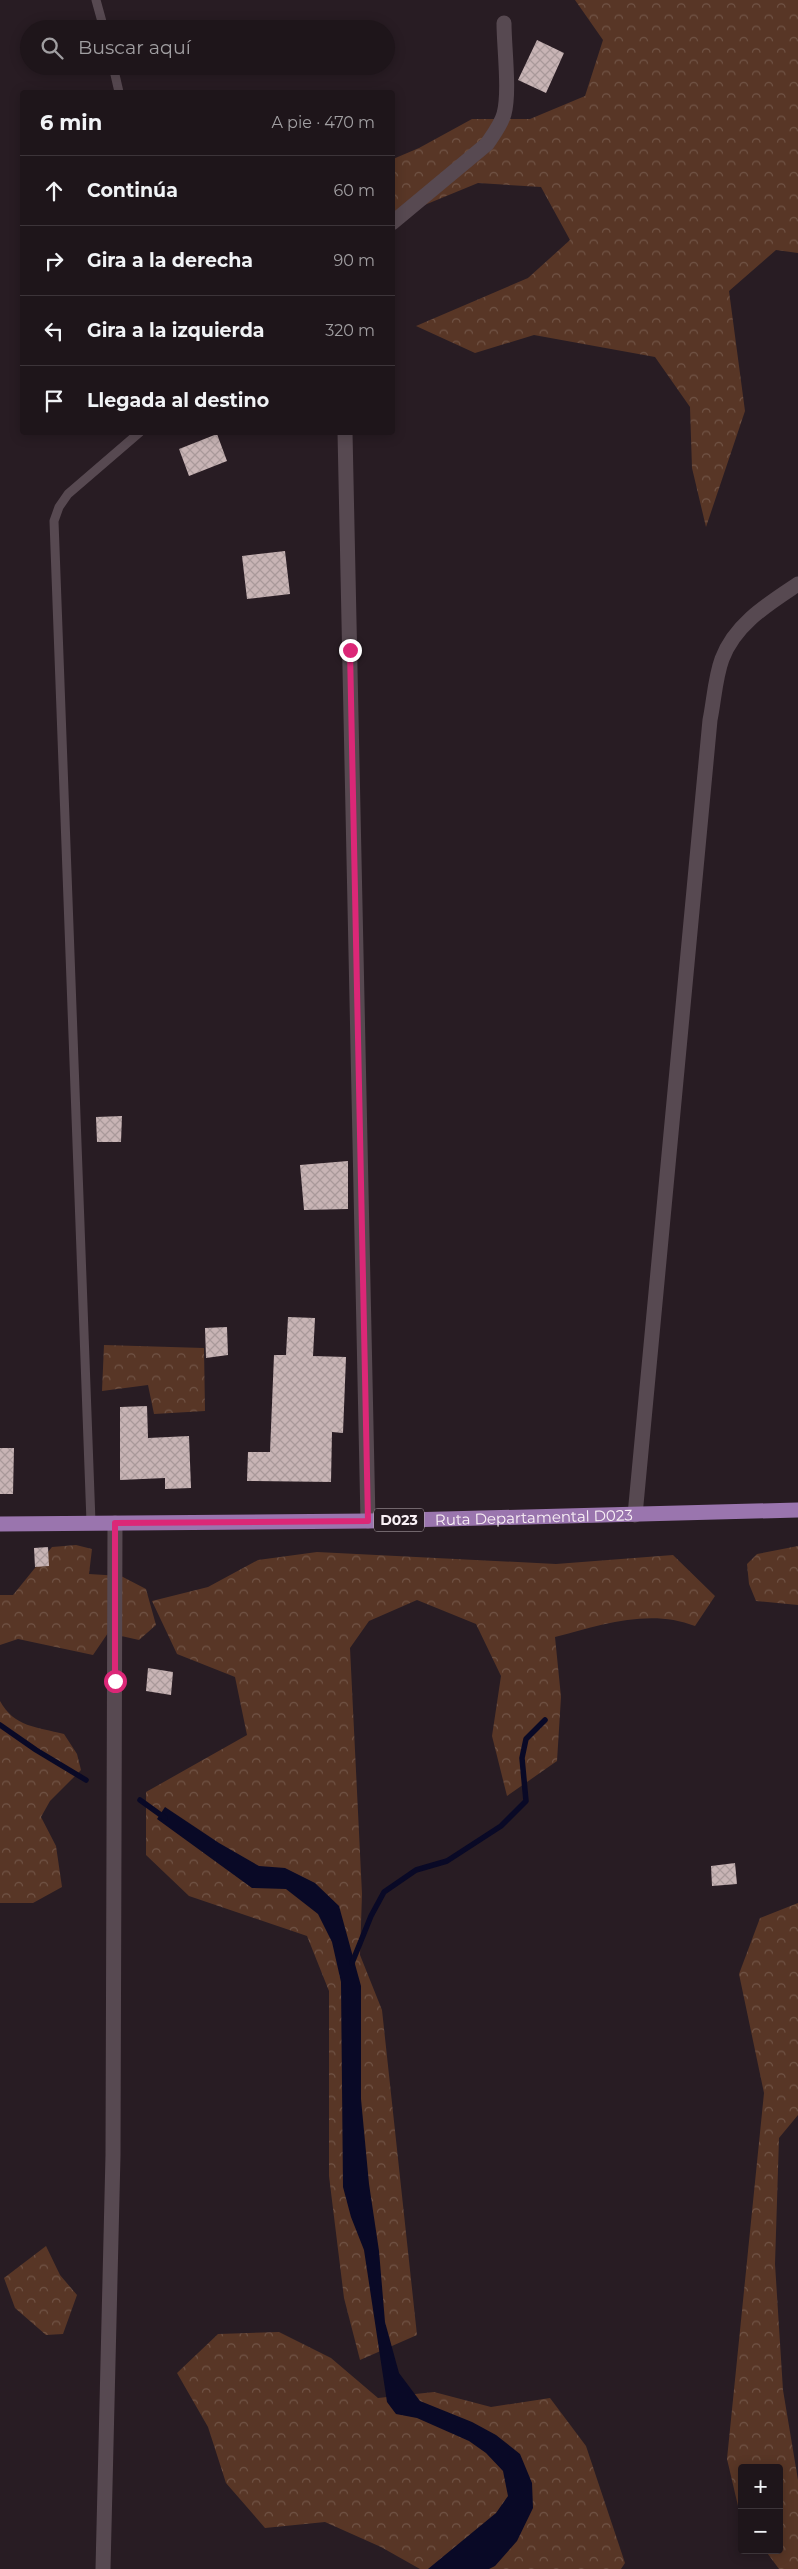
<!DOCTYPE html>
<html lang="es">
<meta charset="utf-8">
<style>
body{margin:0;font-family:Montserrat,sans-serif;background:#261e23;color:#f1f3f6}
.controls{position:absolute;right:15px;bottom:15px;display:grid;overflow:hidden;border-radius:5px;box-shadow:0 2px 12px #0003}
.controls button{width:45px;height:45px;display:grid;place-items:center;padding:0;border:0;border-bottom:1px solid #3c3439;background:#1e151a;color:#f1f3f6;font:25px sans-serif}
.stop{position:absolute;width:15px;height:15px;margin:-11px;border:4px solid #db2777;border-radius:50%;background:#fff}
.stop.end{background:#db2777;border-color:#fff;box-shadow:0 1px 5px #0008}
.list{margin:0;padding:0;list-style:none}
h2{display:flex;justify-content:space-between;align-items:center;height:65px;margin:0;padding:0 20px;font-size:21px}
h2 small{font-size:16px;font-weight:400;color:#a19fa2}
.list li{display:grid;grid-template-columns:32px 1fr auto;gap:15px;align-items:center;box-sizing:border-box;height:70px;padding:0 20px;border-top:1px solid #3c3439}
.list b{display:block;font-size:19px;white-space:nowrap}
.list em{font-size:16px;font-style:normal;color:#a19fa2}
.icon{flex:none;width:28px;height:28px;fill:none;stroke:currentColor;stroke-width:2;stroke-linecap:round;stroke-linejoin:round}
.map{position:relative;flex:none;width:798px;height:2569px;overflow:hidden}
.search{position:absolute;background:#1e151a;box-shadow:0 2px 12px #0003;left:20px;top:20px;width:375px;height:55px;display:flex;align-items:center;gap:12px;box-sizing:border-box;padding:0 18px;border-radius:28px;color:#a19fa2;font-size:19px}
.panel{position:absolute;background:#1e151a;box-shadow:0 2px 12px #0003;left:20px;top:90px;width:375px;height:345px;border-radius:5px}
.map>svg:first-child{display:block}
</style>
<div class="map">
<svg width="798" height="2569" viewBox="0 0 798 2569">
<defs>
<pattern id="forest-crowns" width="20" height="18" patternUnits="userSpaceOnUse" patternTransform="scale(1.25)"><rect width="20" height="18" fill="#583626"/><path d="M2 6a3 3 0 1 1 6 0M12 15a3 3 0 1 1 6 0" fill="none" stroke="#715446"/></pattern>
<pattern id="building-cross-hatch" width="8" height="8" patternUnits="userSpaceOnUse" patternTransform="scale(1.25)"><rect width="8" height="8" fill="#c8b4b5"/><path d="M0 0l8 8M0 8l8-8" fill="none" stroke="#a9999a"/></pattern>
</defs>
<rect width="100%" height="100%" fill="#281c23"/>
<path fill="url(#forest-crowns)" d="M575,0h223v253l-22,-3 -47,41 16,120 -39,116 -14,-59 -2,-61 -35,-50 -121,-22 -59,18 -59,-27 112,-48 42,-38 -29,-53 -63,-4 -85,35v-59l26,-11 53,-29h58l55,-23 18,-56z
M104,1345l100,3 1,63 -51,3 -6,-29 -46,6z
M76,1545l16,4 -3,25 32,2 25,13 10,36 -17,15 -31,-7 -15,22 -75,-16 -18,6v-50h13l39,-48z
M798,1546v59l-42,-4 -7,-17 -2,-20 10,-10z
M317,1552l239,12 117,-9 42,41 -20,30c-45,-18 -95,-1 -140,11l6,60 -4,64 -50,35 -15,-60 9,-60 -25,-52 -59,-24 -48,21 -19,27 12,246 -2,61 22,55 35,325 -57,25 -16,-62 -15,-122v-185l-22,-55 -118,-40 -43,-41v-63l101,-57 -12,-58 -58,-23 -25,-53 56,-14 50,-27z
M0,1701c14,26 37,26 64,33l13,20 4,16 -31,31 -9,16 15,29 6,41 -29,16h-33z
M798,1903v212l-19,23 -4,126 8,126 15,90v89h-19l-14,-19h14v-82h-37v55l-15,-64 37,-366 -25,-119 21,-56z
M46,2246l14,29 17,20 -14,39 -17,1 -31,-27 -11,-30z
M279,2332l52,26 47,40 56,-6 57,15 59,-9 36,48 39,117 -4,6h-201l-39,-22 -56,-25 -60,6 -39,-45 -18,-56 -31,-54 41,-39z"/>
<path fill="#090926" d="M165,1807l54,36 40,23 26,2 30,15 24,23 22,80v113l8,85 10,67 6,71 14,51 21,28 52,21 24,13 24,19 12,29 1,25 -16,33 -22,25 -6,3h-61l68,-56 12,-17 -5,-25 -17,-18 -17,-12 -52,-23 -21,-4 -9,-12 -23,-152 -13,-33 -8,-30 -2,-205 -9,-40 -14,-28 -32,-25 -34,-1 -95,-69z"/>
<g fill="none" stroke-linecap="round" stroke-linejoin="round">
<path stroke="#090926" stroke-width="5.5" d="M0,1725l36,25 50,30
M140,1800l25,18
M352,1963l19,-47 13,-24 32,-22 31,-9 54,-35 25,-25 -4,-43 4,-19 19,-19"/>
</g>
<path fill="url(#building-cross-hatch)" d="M537,40l27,13 -18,40 -28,-13z
M217,434l10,27 -38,15 -10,-27z
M285,551l5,43 -43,5 -5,-43z
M122,1116l-1,26h-24l-1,-25z
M348,1161v48l-44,1 -4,-45z
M288,1317l27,1 -2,38 33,1 -3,76 -11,-1 -1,50 -84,-1 1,-29h22l4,-97h12z
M227,1327l1,28 -22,3 -1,-30z
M147,1406l1,32 41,-2 2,52 -26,1v-11l-45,2v-73z
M0,1448h14l-1,46h-13z
M48,1547l1,19 -14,1 -1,-19z
M148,1668l25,4 -2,23 -25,-4z
M735,1863l2,21 -25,2 -1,-20z"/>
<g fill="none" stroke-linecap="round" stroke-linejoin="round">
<path stroke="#574951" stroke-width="9" d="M96,0l8,29
M113,66l6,26
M91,1522l-37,-1001 5,-14 9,-13 72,-62"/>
<path stroke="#574951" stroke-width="15" d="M392,223l95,-79c6,-9 14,-19 17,-30 6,-22 0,-67 0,-91
M345,432l23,1089
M635,1515l75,-795c4,-19 5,-42 12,-61 13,-35 46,-55 76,-75
M103,2569l10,-414 2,-632"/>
<path stroke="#9a75ae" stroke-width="15" id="s1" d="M0,1524l368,-3 430,-11"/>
</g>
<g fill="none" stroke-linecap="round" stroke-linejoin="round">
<path stroke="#db2777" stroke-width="6" d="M115,1681v-158l253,-2 -18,-871"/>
</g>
<g text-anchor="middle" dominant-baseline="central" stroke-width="5" stroke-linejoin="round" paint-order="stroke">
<rect fill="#281c23" stroke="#bbb1b7" stroke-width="1" x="374" y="1508.5" width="50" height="23" rx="4"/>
<g font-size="14" font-weight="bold" fill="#faf1f6">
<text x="399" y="1520">D023</text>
</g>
<g font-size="15" fill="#faf1f6" stroke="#281c23">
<text stroke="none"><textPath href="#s1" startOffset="534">Ruta Departamental D023</textPath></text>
</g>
</g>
</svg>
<div class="controls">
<button>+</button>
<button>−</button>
</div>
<div class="stop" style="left:115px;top:1681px"></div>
<div class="stop end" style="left:350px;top:650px"></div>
<div class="search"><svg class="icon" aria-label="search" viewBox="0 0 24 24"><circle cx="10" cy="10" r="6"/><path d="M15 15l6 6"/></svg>Buscar aquí</div>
<section class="panel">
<h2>6 min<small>A pie · 470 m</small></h2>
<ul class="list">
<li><svg class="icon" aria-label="ahead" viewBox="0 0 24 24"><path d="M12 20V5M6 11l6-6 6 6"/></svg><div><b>Continúa</b></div><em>60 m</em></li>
<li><svg class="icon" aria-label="right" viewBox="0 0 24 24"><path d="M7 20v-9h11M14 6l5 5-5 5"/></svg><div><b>Gira a la derecha</b></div><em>90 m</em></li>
<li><svg class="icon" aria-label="left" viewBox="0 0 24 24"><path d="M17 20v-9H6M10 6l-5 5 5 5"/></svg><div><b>Gira a la izquierda</b></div><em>320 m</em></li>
<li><svg class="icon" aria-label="arrive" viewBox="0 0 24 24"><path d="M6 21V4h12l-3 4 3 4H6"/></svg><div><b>Llegada al destino</b></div></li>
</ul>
</section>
</div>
